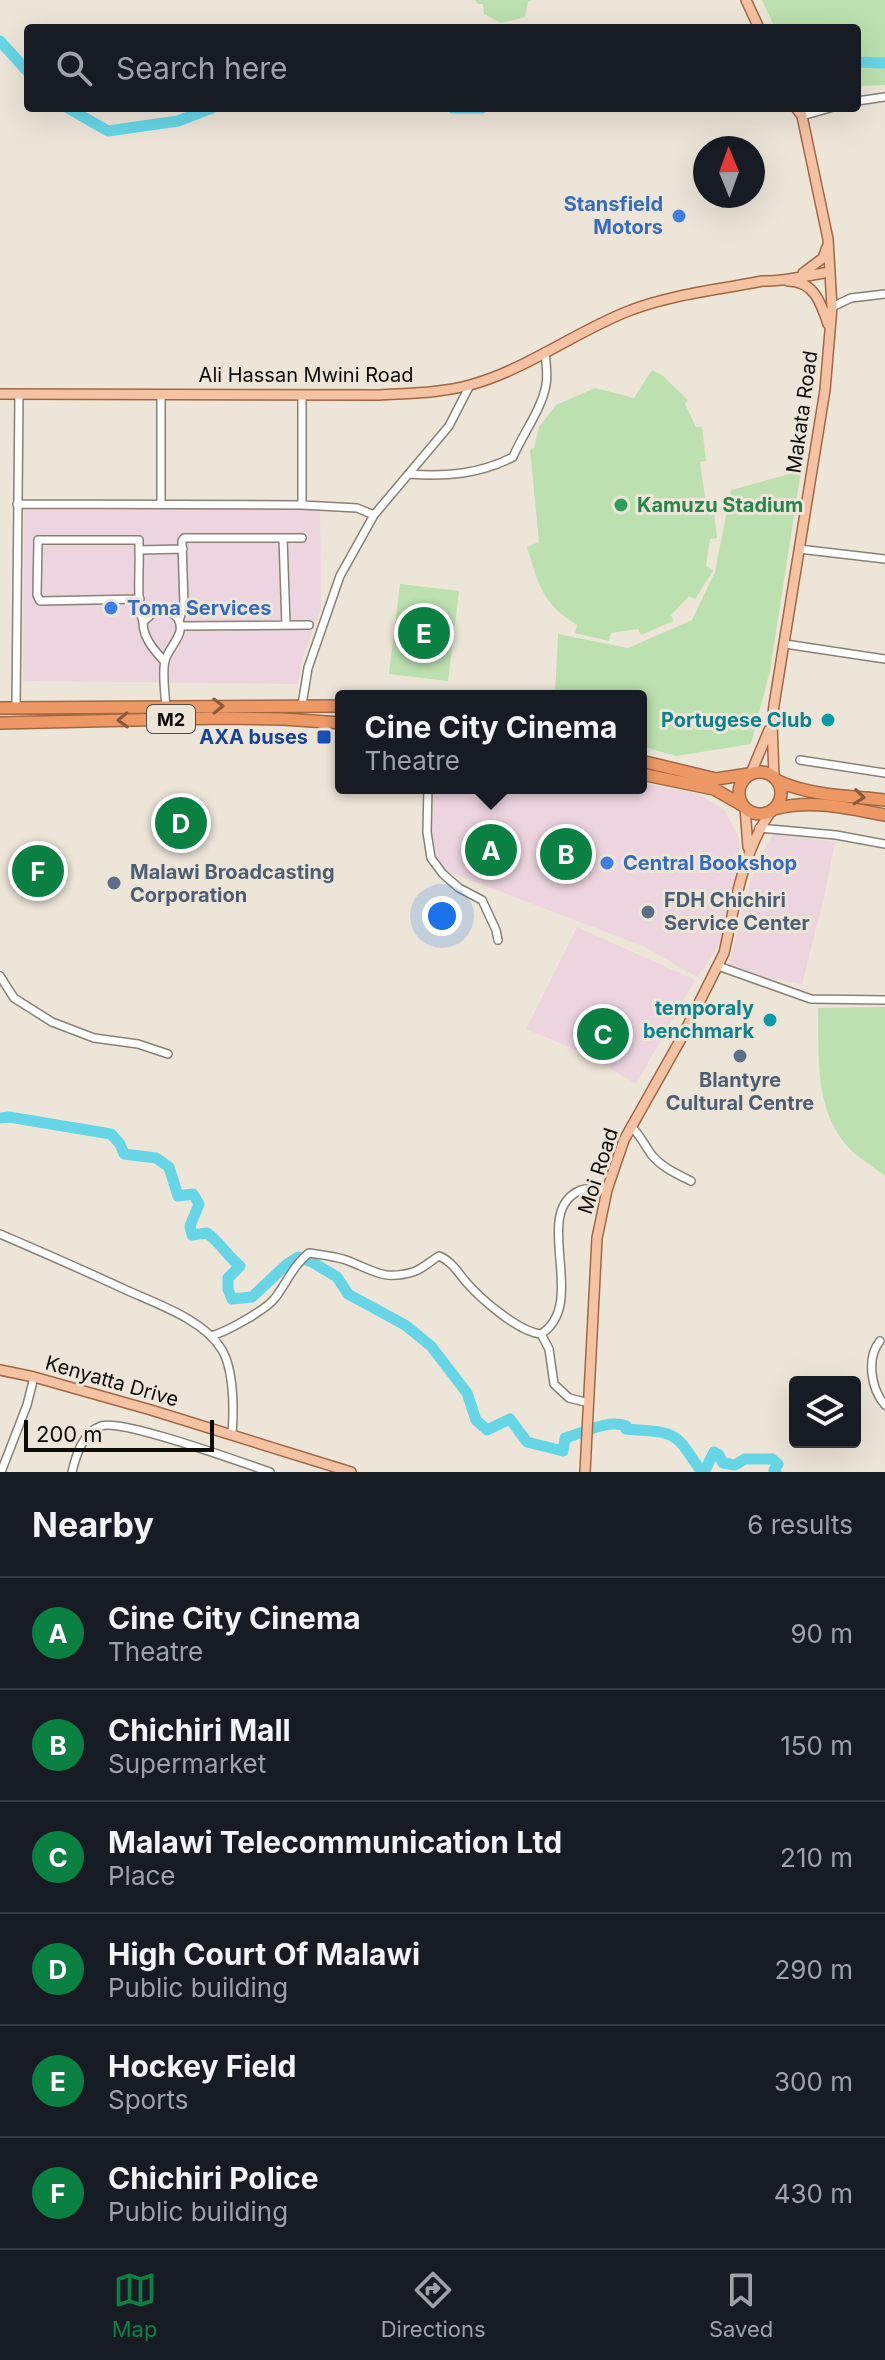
<!DOCTYPE html>
<style>
body{margin:0;font-family:Inter,sans-serif;background:#20242c;color:#f1f3f6}
.controls{position:absolute;right:24px;bottom:24px;display:grid;overflow:hidden;border-radius:8px;box-shadow:0 8px 32px #0002}
.controls button{width:72px;height:72px;display:grid;place-items:center;padding:0;border:0;border-bottom:2px solid #363941;background:#171b24;color:#f1f3f6;font:40px sans-serif}
.compass{position:absolute;left:693px;top:136px;width:72px;height:72px;border-radius:50%;background:#171b24;box-shadow:0 8px 32px #0002;rotate:359deg}
.scale{position:absolute;left:24px;bottom:20px;width:190px;box-sizing:border-box;padding-left:8px;border:4px solid #0e0c08;border-top:0;font-size:22px;line-height:28px;white-space:nowrap;color:#0e0c08;-webkit-text-stroke:6px #ede5d8;paint-order:stroke}
.you{position:absolute;left:442px;top:916px;width:28px;height:28px;margin:-20px;border:6px solid #fff;border-radius:50%;background:#1a73e8;box-shadow:0 0 0 12px #1a73e833}
.badge{display:grid;place-items:center;width:52px;height:52px;border-radius:50%;background:#0b8043;color:#fff;font-size:26px;font-weight:700}
.pin{position:absolute;translate:-50% -50%;border:4px solid #fff;box-shadow:0 2px 8px #0006}
.popup{position:absolute;left:335px;top:690px;width:312px;height:104px;box-sizing:border-box;display:grid;place-content:center;border-radius:8px;background:#171b24;filter:drop-shadow(0 2px 6px #0005);font-size:26px;white-space:nowrap;color:#9ea1a6}
.popup b{font-size:30px;color:#f1f3f6}
.popup::after{content:'';position:absolute;left:50%;top:100%;margin-left:-16px;border:16px solid transparent;border-top-color:#171b24}
.list{margin:0;padding:0;list-style:none}
h2{display:flex;justify-content:space-between;align-items:center;height:104px;margin:0;padding:0 32px;font-size:34px}
h2 small{font-size:26px;font-weight:400;color:#9ea1a6}
.list li{display:grid;grid-template-columns:52px 1fr auto;gap:24px;align-items:center;box-sizing:border-box;height:112px;padding:0 32px;border-top:2px solid #363941}
.list b{display:block;font-size:30px;white-space:nowrap}
.list p{margin:0;font-size:26px;white-space:nowrap;color:#9ea1a6}
.list em{font-size:26px;font-style:normal;color:#9ea1a6}
.icon{flex:none;width:44px;height:44px;fill:none;stroke:currentColor;stroke-width:2;stroke-linecap:round;stroke-linejoin:round}
.map{position:relative;flex:none;width:885px;height:1472px;overflow:hidden}
.search{position:absolute;background:#171b24;box-shadow:0 8px 32px #0002;left:24px;right:24px;top:24px;height:88px;display:flex;align-items:center;gap:20px;box-sizing:border-box;padding:0 28px;border-radius:8px;color:#9ea1a6;font-size:30px}
.sheet{height:776px;background:#171b24}
nav{display:flex;justify-content:space-around;align-items:center;box-sizing:border-box;height:112px;border-top:2px solid #363941;background:#171b24;font-size:22px;color:#9ea1a6}
nav a{display:grid;justify-items:center;gap:4px}
nav .on{color:#0b8043}
.map>svg:first-child{display:block}
</style>
<div class="map">
<svg width="885" height="1472" viewBox="0 0 885 1472">
<rect width="100%" height="100%" fill="#ede5d8"/>
<path fill="#edd5df" d="M212,509h108l1,100 -19,50 -4,25 -275,-3 1,-171z
M641,783l54,10 24,13 6,5 14,27v24l-9,33 -2,27 -8,22 -23,33 -52,-30 -201,-77 -13,-20 -2,-19 6,-43h206z
M773,834l62,8 -11,55 -22,87 -50,-8 -24,-8 23,-88 8,-21z
M577,927l118,53 -59,104 -48,-29 -62,-26z"/>
<path fill="#bce0af" d="M475,0h57l-4,2 -3,15 -24,6 -17,-9 -1,-10h-5z
M762,0h123v85l-28,1v-58h-82z
M652,370l11,6 25,24 -3,4 11,23h6l4,34 -6,1 6,43h7l4,33 -7,1 -4,27 7,5 -18,28 -6,-3 -18,19 2,6 -32,14 -3,-6 -27,4 -2,8 -34,-8 2,-8c-35,-21 -39,-42 -50,-78l12,-5 -9,-93 4,-1 5,-21 17,-22 39,-17 39,10z
M801,471l-31,199 -19,74 -75,12 -35,-10v-50h-86l3,-62 70,14 64,-28 23,-48 16,-82z
M400,584l59,7 -11,90 -59,-7z
M885,1007v169c-12,-10 -29,-19 -39,-31 -32,-39 -27,-90 -28,-137z"/>
<g fill="none" stroke-linecap="round" stroke-linejoin="round">
<path stroke="#66d6e6" stroke-width="11" d="M0,41l28,31
M857,62l28,1
M68,108l40,23 70,-10 34,-13
M453,108h29
M0,1118l9,-1 102,17 9,10 4,10 32,4 13,9 9,29 15,-2 6,10 -9,22 2,9 15,-2c14,10 20,23 33,33l-12,12v11l4,10 20,-2 34,-32 12,-8 14,5 25,15 11,17 57,31 26,21 36,47 9,27 11,10 23,-11 17,23 36,9 2,-13c18,-5 42,-19 61,-12v3c15,2 40,0 52,11 7,5 17,24 24,32
M704,1472l10,-20 5,3 4,8 12,2 10,-6h27l6,5 -4,6 2,2"/>
<defs>
<path id="minor" d="M857,101l28,-4
M802,116l28,-8
M832,307l19,-9 34,-4
M302,395v110
M409,474c37,3 71,0 104,-17 10,-24 28,-46 33,-72 2,-10 0,-22 -1,-33
M17,504l285,1 55,3 17,7
M161,504v-108
M283,538l3,87
M799,549l86,10
M139,550l44,-1
M140,599l-100,2 -3,-6 1,-55h101v10c1,23 -3,50 4,72
M179,621l5,-16 -2,-64 2,-3h118
M180,626l129,-1
M785,644l100,15
M164,661c-10,-11 -21,-23 -21,-39l11,-10c9,0 18,-2 24,7 9,15 -10,28 -13,42 -3,11 0,33 1,46
M302,705l6,-37 32,-92 34,-61 75,-89 21,-41
M16,708l3,-314
M800,760l85,13
M428,788l-1,44 4,26 12,16 16,14 23,12 14,30 2,10
M759,828l77,7 49,9
M718,966l93,33 74,1
M0,976l14,22 38,24 42,16 44,6 30,10
M631,1126c9,9 13,18 20,28 10,13 26,20 40,27
M0,1234c42,18 83,36 124,55 30,14 80,30 98,61 12,20 12,61 10,84
M541,1334c49,-31 -12,-123 40,-144 8,-3 18,0 26,0
M211,1336c15,-4 55,-26 64,-38 11,-14 19,-34 34,-45 13,2 25,3 37,7 27,10 37,21 67,12 10,-3 17,-11 26,-16 13,5 19,17 28,27 15,17 52,49 74,51l8,15 5,35 15,14 20,5
M880,1341c-14,17 -9,48 5,64
M1,1472l26,-67 7,-28
M72,1472c4,-17 11,-40 29,-46 20,-8 142,37 169,46"/>
<path id="major" d="M746,0l13,28
M803,273l20,-15 4,-11
M788,281c26,0 33,22 40,43
M0,394l379,1c31,-2 62,-2 91,-10 58,-16 106,-54 161,-75 42,-16 87,-20 131,-29 23,1 46,-6 68,-9
M751,773l18,-43
M774,776l-2,-53 2,-18 51,-315 7,-83 -4,-68 -26,-123 -6,-8
M745,808l3,39
M0,1370l34,7 117,33 200,62
M585,1472l12,-234 10,-48 17,-50 58,-103 42,-84c11,-49 18,-99 47,-142"/>
<path id="highway" d="M0,708l341,-2
M0,723l221,-5 62,1 58,4
M641,761l75,18 33,-5
M739 793a21 21 0 1 1 42 0a21 21 0 1 1-42 0Z
M641,774l73,15 28,16
M778,781c33,15 71,15 107,19
M774,809c38,-10 73,-1 111,6"/>
</defs>
<use href="#minor" stroke="#888175" stroke-width="10"/>
<use href="#major" stroke="#a06844" stroke-width="12"/>
<use href="#highway" stroke="#a06844" stroke-width="14"/>
<use href="#minor" stroke="#fff" stroke-width="7"/>
<use href="#major" stroke="#f5c2a3" stroke-width="9"/>
<use href="#highway" stroke="#ee9965" stroke-width="11"/>
</g>
<defs><path id="oneway-chevron" d="M-2-3.5L2.5 0L-2 3.5" fill="none" stroke-width="1.6" stroke-linecap="round" stroke-linejoin="round" transform="scale(2)"/></defs>
<g stroke="#895a3b">
<use href="#oneway-chevron" transform="translate(218 706) rotate(-1)"/>
<use href="#oneway-chevron" transform="translate(123 720) rotate(178)"/>
<use href="#oneway-chevron" transform="translate(859 797) rotate(6)"/>
</g>
<g fill="#3f7fe0" stroke="#ede5d8" stroke-width="3">
<circle cx="679" cy="216" r="8"/>
<circle cx="111" cy="608" r="8"/>
<circle cx="607" cy="863" r="8"/>
</g>
<circle fill="#2e9e5b" stroke="#ede5d8" stroke-width="3" cx="621" cy="505" r="8"/>
<g fill="#0f9aa8" stroke="#ede5d8" stroke-width="3">
<circle cx="828" cy="720" r="8"/>
<circle cx="770" cy="1020" r="8"/>
</g>
<rect fill="#1a4fb4" stroke="#ede5d8" stroke-width="3" x="316" y="729" width="16" height="16" rx="4"/>
<g fill="#5c6f8a" stroke="#ede5d8" stroke-width="3">
<circle cx="114" cy="883" r="8"/>
<circle cx="648" cy="912" r="8"/>
<circle cx="740" cy="1056" r="8"/>
</g>
<g text-anchor="middle" dominant-baseline="central" stroke-width="6" stroke-linejoin="round" paint-order="stroke">
<rect fill="#ede5d8" stroke="#514d46" stroke-width="2" x="147" y="705" width="48" height="28" rx="6"/>
<g font-size="18" font-weight="bold" fill="#0e0c08">
<text x="171" y="719">M2</text>
</g>
<g font-size="20" font-weight="bold" fill="#366cbe" stroke="#ede5d8" text-anchor="start">
<text x="663" y="204" text-anchor="end">Stansfield<tspan x="663" dy="23">Motors</tspan></text>
<text x="127" y="608">Toma Services</text>
<text x="623" y="863">Central Bookshop</text>
</g>
<g font-size="20" fill="#0e0c08" stroke="#ede5d8">
<text x="306" y="375">Ali Hassan Mwini Road</text>
<text transform="translate(802 412) rotate(-82)">Makata Road</text>
<text transform="translate(598 1171) rotate(-72)">Moi Road</text>
<text transform="translate(112 1381) rotate(16)">Kenyatta Drive</text>
</g>
<g font-size="20" font-weight="bold" fill="#27864d" stroke="#ede5d8" text-anchor="start">
<text x="637" y="505">Kamuzu Stadium</text>
</g>
<g font-size="20" font-weight="bold" fill="#0d838f" stroke="#ede5d8" text-anchor="end">
<text x="812" y="720">Portugese Club</text>
<text x="754" y="1008">temporaly<tspan x="754" dy="23">benchmark</tspan></text>
</g>
<g font-size="20" font-weight="bold" fill="#164399" stroke="#ede5d8" text-anchor="end">
<text x="308" y="737">AXA buses</text>
</g>
<g font-size="20" font-weight="bold" fill="#4e5e75" stroke="#ede5d8" text-anchor="start">
<text x="130" y="872">Malawi Broadcasting<tspan x="130" dy="23">Corporation</tspan></text>
<text x="664" y="900">FDH Chichiri<tspan x="664" dy="23">Service Center</tspan></text>
<text x="740" y="1080" text-anchor="middle">Blantyre<tspan x="740" dy="23">Cultural Centre</tspan></text>
</g>
</g>
</svg>
<div class="controls">
<button><svg class="icon" aria-label="layers" viewBox="0 0 24 24"><path d="M12 4l9 5-9 5-9-5zM3 14l9 5 9-5"/></svg></button>
</div>
<svg class="compass" viewBox="-18 -18 36 36"><path d="M0-13l5 13h-10z" fill="#e53935"/><path d="M0 13l5-13h-10z" fill="#9ea1a6"/></svg>
<div class="scale">200 m</div>
<div class="you"></div>
<div class="pin badge" style="left:491px;top:850px">A</div>
<div class="popup"><b>Cine City Cinema</b>Theatre</div>
<div class="pin badge" style="left:566px;top:854px">B</div>
<div class="pin badge" style="left:603px;top:1034px">C</div>
<div class="pin badge" style="left:181px;top:823px">D</div>
<div class="pin badge" style="left:424px;top:633px">E</div>
<div class="pin badge" style="left:38px;top:871px">F</div>
<div class="search"><svg class="icon" aria-label="search" viewBox="0 0 24 24"><circle cx="10" cy="10" r="6"/><path d="M15 15l6 6"/></svg>Search here</div>
</div>
<section class="sheet">
<h2>Nearby<small>6 results</small></h2>
<ul class="list">
<li><span class="badge">A</span><div><b>Cine City Cinema</b><p>Theatre</p></div><em>90 m</em></li>
<li><span class="badge">B</span><div><b>Chichiri Mall</b><p>Supermarket</p></div><em>150 m</em></li>
<li><span class="badge">C</span><div><b>Malawi Telecommunication Ltd</b><p>Place</p></div><em>210 m</em></li>
<li><span class="badge">D</span><div><b>High Court Of Malawi</b><p>Public building</p></div><em>290 m</em></li>
<li><span class="badge">E</span><div><b>Hockey Field</b><p>Sports</p></div><em>300 m</em></li>
<li><span class="badge">F</span><div><b>Chichiri Police</b><p>Public building</p></div><em>430 m</em></li>
</ul>
</section>
<nav>
<a class="on"><svg class="icon" aria-label="map" viewBox="0 0 24 24"><path d="M3 6l6-2 6 2 6-2v14l-6 2-6-2-6 2zM9 4v14M15 6v14"/></svg>Map</a>
<a><svg class="icon" aria-label="directions" viewBox="0 0 24 24"><path d="M12 3l9 9-9 9-9-9zM9 14v-3h6M13 9l2 2-2 2"/></svg>Directions</a>
<a><svg class="icon" aria-label="saved" viewBox="0 0 24 24"><path d="M7 4h10v16l-5-4-5 4z"/></svg>Saved</a>
</nav>
